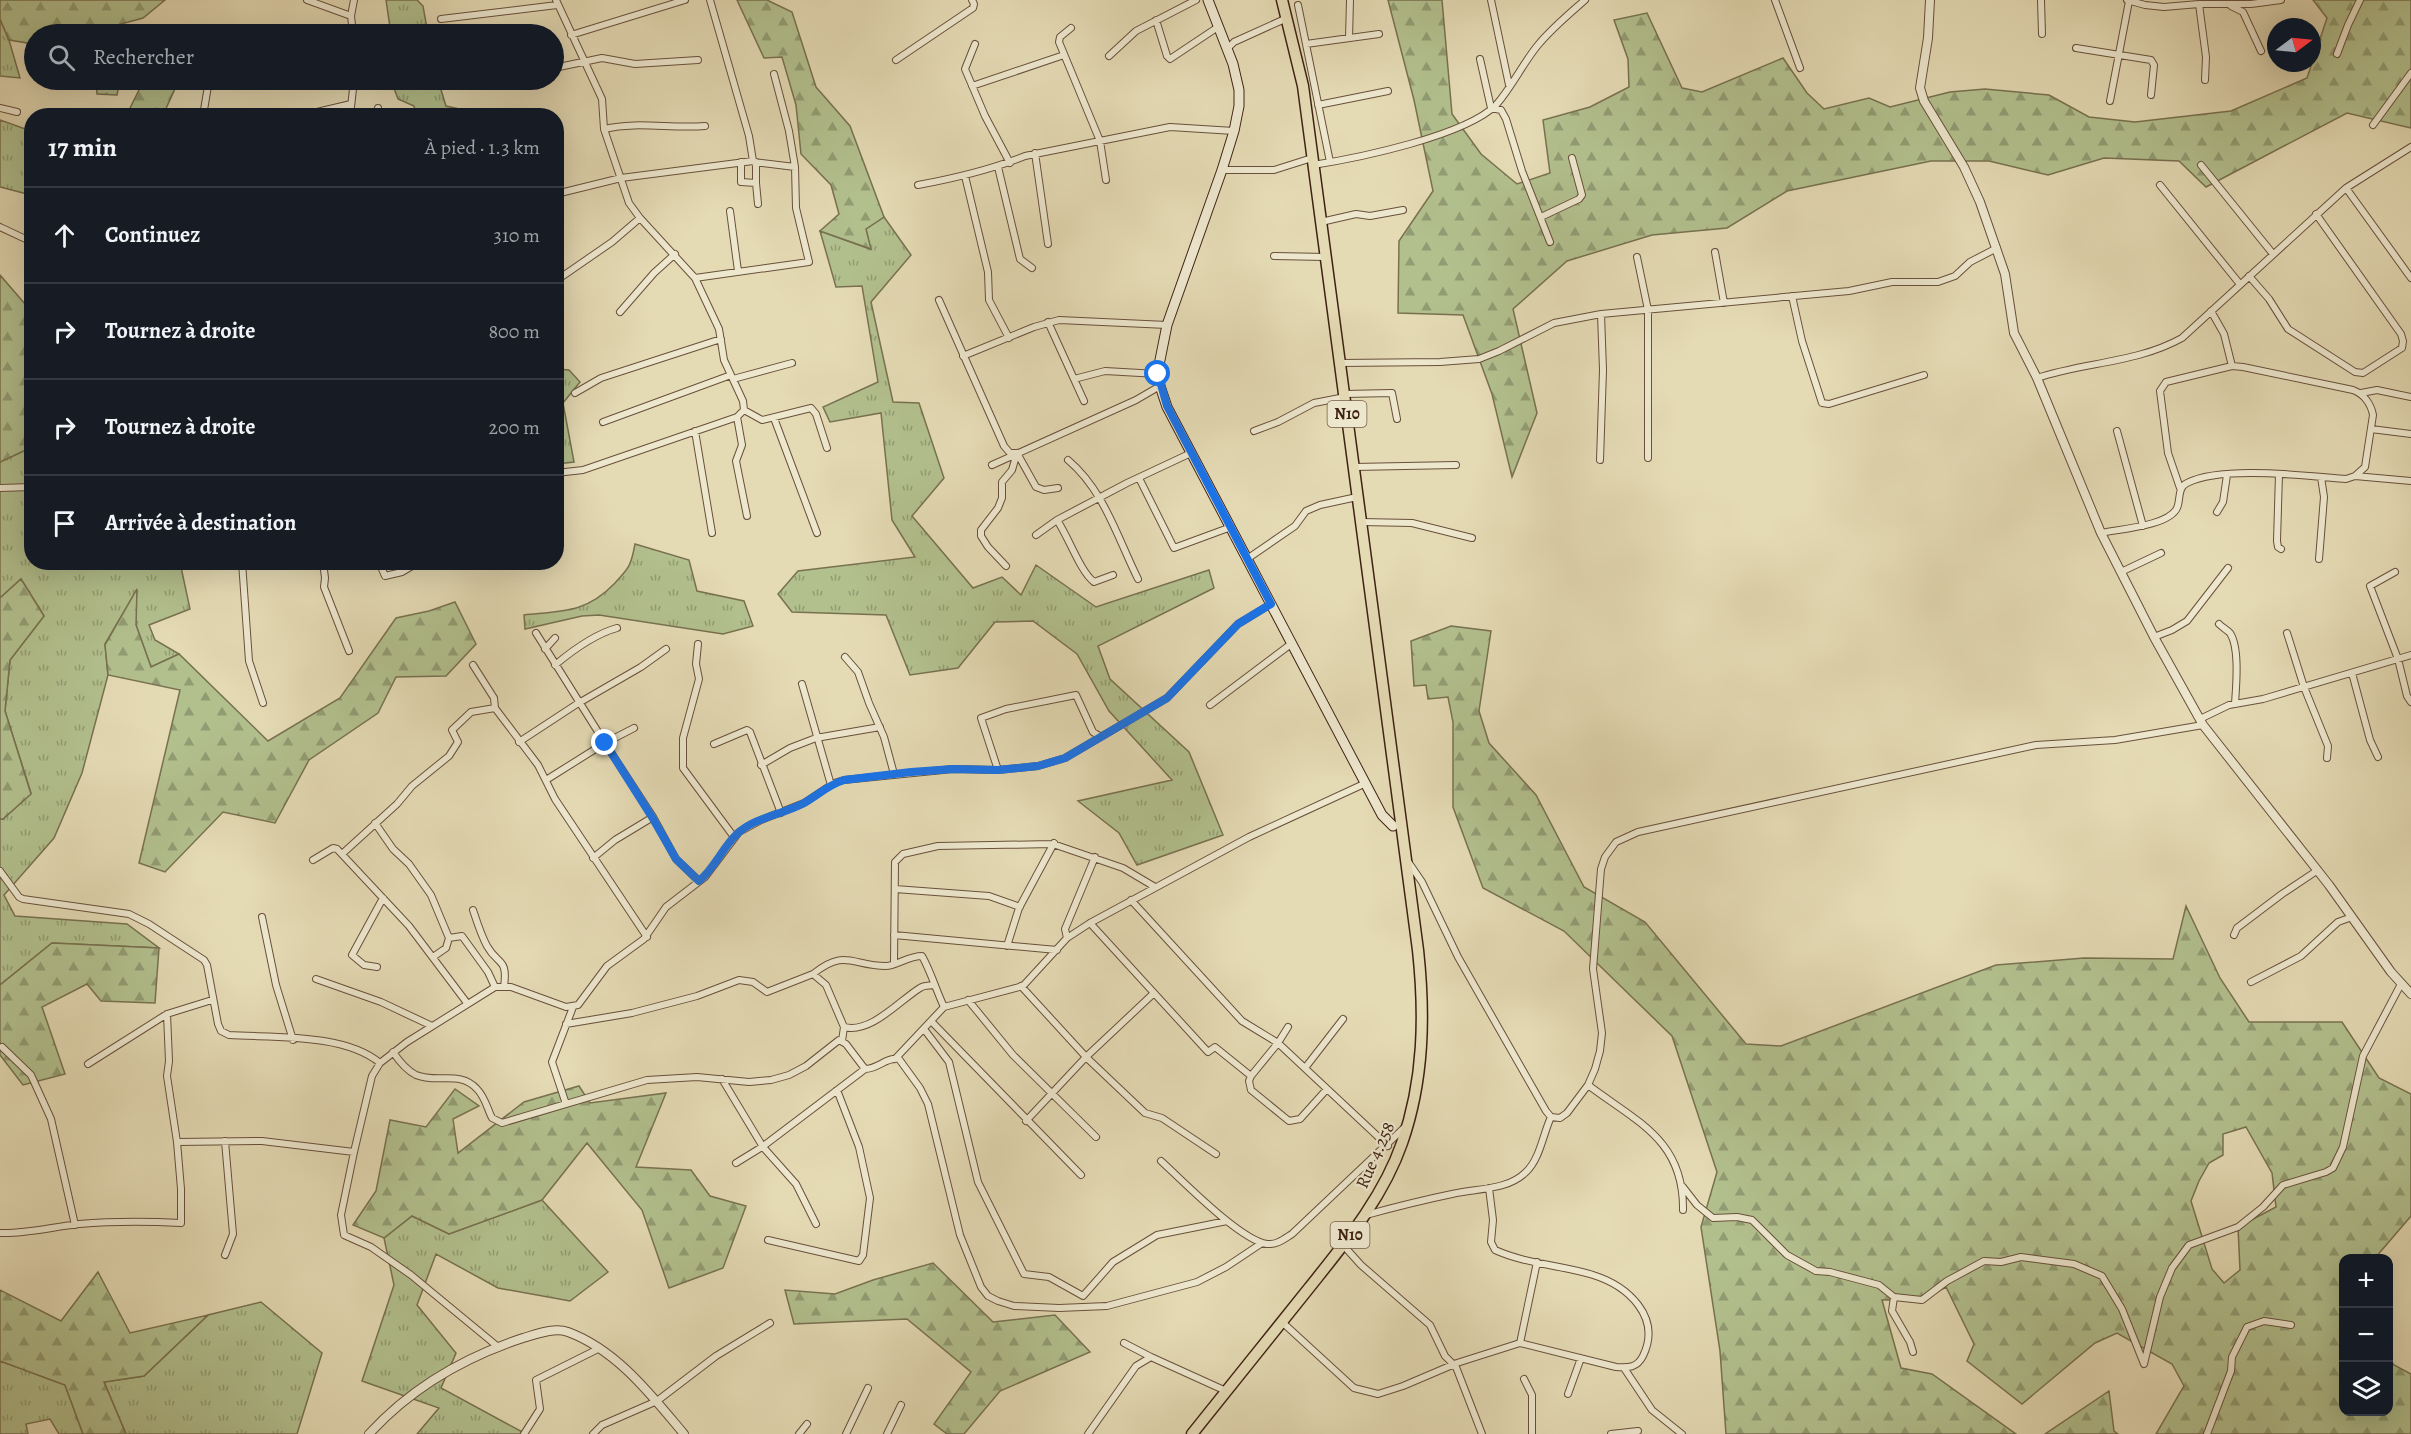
<!DOCTYPE html>
<html lang="fr">
<meta charset="utf-8">
<style>
body{margin:0;font-family:Alegreya,serif;background:#20242c;color:#f1f3f6}
.controls{position:absolute;right:18px;bottom:18px;display:grid;overflow:hidden;border-radius:12px;box-shadow:0 6px 24px #0002}
.controls button{width:54px;height:54px;display:grid;place-items:center;padding:0;border:0;border-bottom:2px solid #363941;background:#171b24;color:#f1f3f6;font:30px sans-serif}
.compass{position:absolute;left:2267px;top:18px;width:54px;height:54px;border-radius:50%;background:#171b24;box-shadow:0 6px 24px #0002;rotate:74deg}
.stop{position:absolute;width:18px;height:18px;margin:-14px;border:4px solid #1a73e8;border-radius:50%;background:#fff}
.stop.end{background:#1a73e8;border-color:#fff;box-shadow:0 2px 6px #0008}
.list{margin:0;padding:0;list-style:none}
h2{display:flex;justify-content:space-between;align-items:center;height:78px;margin:0;padding:0 24px;font-size:26px}
h2 small{font-size:20px;font-weight:400;color:#9ea1a6}
.list li{display:grid;grid-template-columns:39px 1fr auto;gap:18px;align-items:center;box-sizing:border-box;height:96px;padding:0 24px;border-top:2px solid #363941}
.list b{display:block;font-size:22px;white-space:nowrap}
.list em{font-size:20px;font-style:normal;color:#9ea1a6}
.icon{flex:none;width:33px;height:33px;fill:none;stroke:currentColor;stroke-width:2;stroke-linecap:round;stroke-linejoin:round}
.map{position:relative;flex:none;width:2411px;height:1434px;overflow:hidden}
.search{position:absolute;background:#171b24;box-shadow:0 6px 24px #0002;left:24px;top:24px;width:540px;height:66px;display:flex;align-items:center;gap:15px;box-sizing:border-box;padding:0 21px;border-radius:33px;color:#9ea1a6;font-size:22px}
.panel{position:absolute;background:#171b24;box-shadow:0 6px 24px #0002;left:24px;top:108px;width:540px;height:462px;border-radius:24px}
.map>svg:first-child{display:block}
</style>
<div class="map">
<svg width="2411" height="1434" viewBox="0 0 2411 1434">
<defs>
<pattern id="grass-tufts" width="24" height="20" patternUnits="userSpaceOnUse" patternTransform="scale(1.5)"><rect width="24" height="20" fill="#b2c08e"/><path d="M3 7l-1-3M5 7V3M7 7l1-3M15 17l-1-3M17 17v-4M19 17l1-3" fill="none" stroke="#929c73"/></pattern>
<pattern id="forest-firs" width="22" height="20" patternUnits="userSpaceOnUse" patternTransform="scale(1.5)"><rect width="22" height="20" fill="#b2c08e"/><path d="M5 1l3.5 6h-7zM16 11l3.5 6h-7z" fill="#929c73"/></pattern>
</defs>
<rect width="100%" height="100%" fill="#e4dab4"/>
<filter id="stains"><feTurbulence type="fractalNoise" baseFrequency=".00333" numOctaves="4"/><feColorMatrix values="0 0 0 0 .2 0 0 0 0 .09 0 0 0 0 .02 0 0 0 .5 -.17"/></filter>
<radialGradient id="worn" r=".72"><stop offset=".6" stop-color="#630" stop-opacity="0"/><stop offset="1" stop-color="#630" stop-opacity=".3"/></radialGradient>
<path fill="url(#grass-tufts)" stroke="#787150" stroke-width="1.5" d="M386,0h31l6,6 5,28h-37z
M0,19l9,21 11,38 -20,-2z
M391,80h47l8,26 36,8 27,-4 1,5h-94l-2,-9 -16,-7z
M0,120l31,11v64l-31,-8z
M884,217l27,38 -40,47 22,100 26,1 25,75 -32,38 61,72 29,-11 19,18 15,-30 60,42 113,-37 5,18 -116,58 12,33 79,73 34,83 -86,30 -18,-32 -41,-32 94,-21 -63,-69 -32,-57 -44,-33 -38,1 -37,46 -48,7 -24,-60 -94,-3 -14,-18 20,-23 117,-14 -23,-37 -11,-107 -51,9 -7,-15 55,-25 -16,-96 -26,1 -16,-56 50,18 -4,-20z
M557,369l12,1 11,12 -17,21 11,59 -17,2z
M31,443l1,119 136,1 13,4 9,42 -41,16 6,15 24,14 -28,13 -15,-42v-34l-31,53 3,31 -26,98 -28,65 -50,57 11,21 112,8 32,24 -107,-5 -52,42v-166h3l28,-26 -26,-82 5,-51 34,-44 -23,-37 -21,19v-136l30,-14z
M635,544l54,16 8,31 47,10 9,25 -30,8 -124,-19 -17,1 -57,13 -1,-14c38,-4 62,-2 90,-31 15,-16 17,-18 21,-40z
M542,1200l66,72 -38,29 -72,-13 -62,-34 -19,51 39,48 -15,35 85,46h-109l22,-26 -77,-27 32,-96 -10,-47 28,-22 37,18z
M261,1302l61,51 -25,81h-171l-22,-52 40,-6 64,-61z
M0,1361l65,24 18,49h-24l-9,-15 -24,5 2,10h-28z"/>
<path fill="url(#forest-firs)" stroke="#787150" stroke-width="1.5" fill-rule="evenodd" d="M0,0h165l-22,18 -44,12 -1,4h-64v10l-25,-4 -9,-21z
M737,0h30l25,12 24,75 34,39 34,91 -18,12 5,20 -51,-18 19,-17 -8,-29 -30,-31 -5,-49 -14,-48 -18,1z
M1388,0h54l10,114 29,40 36,30 33,-11 -7,-53 47,-13 39,-20 -1,-28 -14,-39 33,-7 35,75 20,4 81,-34 24,35 17,16 45,-11 21,9 60,-15 35,-3 64,6 40,22 46,5 96,-11 76,-33 20,-60 -14,-18h98v128l-64,-15 -141,74 -27,-26 -75,-3 -56,17 -59,-14h-58l-144,30 -60,37 -75,7 -85,26 -54,48 24,104 -25,64 -20,-83 -29,-79 -65,-2 1,-72 34,-50 -19,-91z
M96,80h24l-3,15 -20,-1z
M144,80h35l-16,35h-13l-20,-7z
M0,275l32,37 -1,131 -1,5 -30,14z
M21,579l23,37 -34,44 -5,51 26,83 -28,25h-3v-221z
M137,589l-1,36 15,42 28,-13 89,87 72,-43 56,-80 33,-7 26,-9 21,42 -30,32 -50,1 -18,36 -69,47 -34,63 -52,-11 -58,60 -26,-9 41,-173 -72,-15 -3,-30z
M1451,626l40,5 -12,80 10,32 47,52 48,92 61,35 101,122 35,2 215,-81 88,-7 89,1 13,-53 34,72 29,44h93l37,56 32,16v122l-36,42h-31v154h44l1,-53 5,6 17,9v60h-255l28,-48 -12,-22 -55,-31 -22,10 -73,61 -55,-43 7,-17 -28,-57 -24,13h-40l19,68 31,6 84,60h-290l-6,-83 -19,-124 16,-55 -45,-136 -108,-105 -81,-43 -30,-81v-85l-5,-25 -20,2 -2,-14 -12,1 -3,-45zM2246,1127l26,46 4,34 -38,20 2,43 -16,13 -12,-14 -21,-68 8,-20 10,-18 14,-8v-21z
M52,943l107,5 -4,55 -54,-2 -14,-17 -45,23 23,67 -42,11 -23,-30v-70z
M579,1086l11,17 76,-10 -30,74 55,3 19,26 36,10 -23,62 -54,20 -27,-78 -55,-67 -45,57 -93,34 -37,-18 -28,22 -31,-13 23,-34 14,-71 36,7 29,-38 24,17 -26,13 5,34 66,-51z
M933,1263l60,59 62,-7 35,37 -90,39 -36,43h-17l-13,-10 37,-52 -64,-53 -113,5 -9,-34 50,4 38,-14z
M98,1272l32,61 78,-18 -64,61 -40,6 22,52h-43l-18,-49 -65,-24v-71l61,31z
M2109,1391l5,40 4,3h-73z"/>
<g fill="none" stroke-linecap="round" stroke-linejoin="round">
<defs>
<path id="minor" d="M307,0l44,16
M556,0l46,99 2,30 25,74 11,15 55,60 24,51 5,31 19,41 1,9 18,10 49,-12 5,6 11,34
M1491,0l18,85
M1775,0l25,68
M2041,0l1,34
M2127,0l18,5 19,2 35,-3h52l30,-4
M2199,4l7,53 -1,23
M1298,5l32,157
M2231,6l12,6 18,39
M441,19l116,-14
M1156,20l11,36 3,3 48,-32
M1071,28l-11,9 -1,5 41,99 6,39
M353,34l-2,-18 3,-16
M571,35l114,-35
M1349,38l1,-38
M975,44l-10,25 20,47 25,47
M1306,44l73,-10
M2076,48l75,12 3,5 -3,30
M1227,49l7,-7 53,-24
M2337,54l11,-29 12,-25
M1109,56l27,-25 60,-31
M1480,59l11,49 10,2 5,9 16,52 28,71
M896,60l77,-52 1,-4 -2,-4
M554,68l48,-10 33,6 63,-4
M972,86l92,-31
M2110,101l19,-100
M1318,105l70,-14
M0,108l17,4
M203,116l6,-36
M300,116l51,-12
M350,116l4,-36
M378,116v-8
M2373,125l38,-52
M604,129c34,-8 67,0 101,-3
M1035,153l13,91
M741,162v20l15,1v-21
M754,162l41,5
M1313,165c45,-7 152,-29 183,-60 16,-18 27,-42 42,-60 14,-17 31,-31 47,-45
M2201,165l72,89
M998,167l22,92 12,9
M1222,170h52l38,-12
M965,176l23,96 1,28 20,38
M756,183l2,21
M918,185c38,-7 72,-15 107,-29l145,-29 64,4
M2160,185l79,98
M2346,188l65,90
M556,194l65,-16 132,-17 -4,-25 -39,-136
M730,211l8,60
M1541,217l38,-18 3,-4 -10,-37
M1321,222l35,-8 14,2 33,-6
M0,227l32,15
M1715,252l9,51
M1274,256l52,1
M1637,257l11,53v148
M2249,276l20,23 19,30 67,43 8,1 39,-25 1,-7 -2,-7 -85,-120
M695,278l114,-16 -13,-54 -1,-41 -6,-36 -15,-57
M557,280l55,-38 28,-24
M1792,296l10,45 20,62 7,1 95,-29
M939,300l65,146 6,7h7
M2211,311l13,23 8,32
M620,312l34,-39 21,-19
M1048,322l36,79
M963,356l71,-29 25,-7 108,5
M1340,363l100,-1 39,-3 20,-8 55,-28 47,-9 248,-23 43,-9h46l17,-6 15,-14 27,-14
M2037,378c48,-16 100,-15 145,-40l164,-150 65,-41
M733,379l59,-16
M1074,379l31,-8 53,3
M575,393l26,-15 120,-39
M2361,393l16,-3 34,7
M1344,394l48,-1 5,26
M737,417l5,28 -6,16 11,55
M774,418l43,115
M603,422l128,-47
M2371,429l40,5
M695,431l17,102
M1254,431l24,-9 36,-19 31,-6
M2117,431l26,95
M1017,453l19,34 8,3 14,-2
M1068,460c36,30 50,79 70,119
M1600,460l3,-90 -2,-56
M992,465l144,-65 24,-14
M1354,467l102,-2
M556,473l27,-3 154,-53 7,-7
M2279,474l-2,67 1,6 3,2
M2355,476l56,5
M1139,478l35,70 57,-21
M0,488l32,-1
M2217,512l6,-10 4,-27
M1057,520c12,18 23,51 37,62l19,-7
M1361,522l51,1 60,15
M2101,533c18,-4 68,-7 76,-25 4,-9 0,-20 10,-25 34,-18 120,-7 159,-4l9,-3 10,-9 8,-52c-2,-11 -9,-21 -20,-25l-110,-23 -11,-1 -66,16 -6,9 8,62 12,35
M1036,535l21,-15 70,-37 64,-30
M1247,559l48,-33 11,-15 14,-6 37,-8
M2319,559l5,-62 -3,-20
M242,562l7,99 14,42
M323,562l2,16 -1,9 25,64
M379,562l6,14 17,-4 17,-10
M1006,566l-18,-19 -7,-11v-6l17,-22 4,-10v-16l10,-12 5,-17
M2121,572l40,-19
M2395,572l-25,14 28,73 9,37 4,6
M2219,624c3,3 8,6 11,9 10,15 6,54 5,71
M536,633l69,110 -59,37
M2287,633l17,54 24,59 -1,12
M2154,637l18,-7 15,-9 41,-53
M698,644l-2,20 3,15 -16,59v30l51,69
M545,649l10,-11
M845,657l13,15 11,31 15,34 10,37
M473,665l21,33 1,10 43,57 17,34 92,138
M555,665c18,-15 40,-31 62,-37
M2352,673l18,67 8,17
M802,684l29,101
M1210,705l81,-61
M2200,719l29,-14 34,-6 148,-44
M634,728l-29,15 48,74 23,42 23,22
M519,742l58,-38 64,-37 25,-18
M714,744l33,-14 3,2 31,81
M761,765l29,-17 26,-10 64,-11
M998,770l-17,-52 25,-9 70,-14 17,37 8,5
M375,823l18,26 16,15 22,31 18,43 -3,10 -13,9
M342,854l55,-50 15,-18 37,-30 9,-14 -6,-12 19,-18 24,-4
M593,858l22,-18 38,-23
M313,860l20,-12 4,1 72,77 58,77
M1409,863l13,19 36,75 88,154 5,6 9,1 7,-5 21,-28 7,-16 5,-18 2,-18 -9,-64 8,-100 4,-12 11,-15 22,-10 398,-87 79,-5 88,-15
M0,871l19,26 4,2 106,15 20,10 55,36 3,5 11,59 3,7 8,4c45,3 115,-2 151,28
M895,889l94,7 31,11
M1131,900l111,121 36,22 110,103
M473,910c4,12 8,25 14,36 11,20 21,11 17,41
M262,917l14,68 17,55
M1090,923l118,129 7,-5 36,29
M894,935l163,15
M2234,935l3,-7 45,-34 36,-24
M449,938l13,-2 26,36 7,15
M1067,938l-2,-9 30,-72
M1007,946l12,-38 35,-65
M894,962l1,-100 8,-8 35,-8 115,-2 70,24 32,19
M377,967l-13,-2 -12,-10 31,-57
M813,974c32,-26 39,-8 73,-8 9,0 23,-10 36,-10 9,16 14,34 22,51
M316,979l65,23 51,24
M2251,982l50,-26 37,-34 14,-5
M1021,986l66,72 58,55 17,5 54,36
M968,1000l45,55 83,82
M931,1021l150,154
M566,1024l66,-11 65,-17 42,-16 14,2 14,10 46,-18 13,11 18,42 -2,14
M844,1027c27,7 56,-27 76,-39 4,-3 9,-2 14,-3
M1288,1027l-10,16 -27,33 -2,5 2,9 38,31 11,-2 27,-30
M924,1029l25,33 29,120 46,92 25,3 34,19 30,-34 44,-27 70,-14
M2,1047l29,28 20,44 24,106
M393,1052c6,9 13,18 23,23 21,9 44,-5 61,14 8,8 10,19 15,29l10,5 145,-43 50,-3 52,5 22,-2 18,-5 17,-9 33,-26 7,4 19,25c13,0 21,-12 34,-10l21,29 8,16 32,131 21,52 7,9 10,5 16,5 45,2 48,-2 90,-24 29,-15 36,-24
M895,1059l49,-52 79,-21 44,-48 23,-15 159,-86 117,-54
M88,1064l79,-50 45,-14
M1305,1068l38,-49
M722,1079l41,68 33,37 20,40
M1588,1085c49,37 96,55 95,125
M566,1104l-14,-42 21,-55
M1026,1121l60,-64 68,-64
M177,1142l85,-1 92,11
M1161,1161c22,20 79,79 106,83 10,1 17,-5 25,-10l112,-106
M736,1163l26,-16 103,-78
M1683,1187l14,18 16,13 24,-1 15,3 35,35 29,16 14,1 49,13 15,12 28,3 25,-19 37,-20 17,1 20,-5 53,7 28,12 20,33 22,55 16,-67 12,-29 17,-23 49,-18 25,-20 20,-22 43,-13 7,-4 10,-21 20,-91 38,-72
M1366,1215c29,-8 57,-15 86,-21 24,-6 55,-3 74,-22 14,-13 17,-38 25,-55
M0,1233c26,1 52,-6 79,-9 34,-3 67,-3 102,-1v-34l-4,-47 -10,-66 2,-15 -2,-47
M768,1240l91,21 4,-6 7,-57 -11,-51 -22,-57
M1343,1245l18,20 69,60 15,31 11,11 26,67
M225,1255l8,-21 -8,-93
M1894,1297l-2,14 18,31 3,10
M1282,1322l72,66 24,6 25,-8 54,-23 63,-20 96,24c12,1 21,1 27,-11 19,-39 -15,-70 -50,-81 -32,-10 -67,-11 -98,-25l-4,-8 2,-22 -4,-32
M1124,1343l27,14
M1520,1343l17,-81
M497,1346l-86,-71 -40,-28 -27,-12 -3,-20 13,-63 18,-76 8,-13 27,-21 88,-55h16l55,20 12,-2 29,-39 37,-27 22,-32 39,-30 34,-45 22,-12 43,-17 30,-20 10,-3 109,-11 45,1 40,-4 27,-8 102,-60 71,-74 33,-20
M1624,1368l28,42 30,24
M1524,1379l8,16v39
M1568,1394l13,-36
M524,1434l16,-25 -4,-29 62,-31
M593,1434l9,-9 55,-24 59,-45 54,-33
M799,1434l8,-10
M846,1434l22,-46
M887,1434l14,-29
M1088,1434l48,-68 15,-9 75,34
M1611,1434l27,-3
M2207,1434l24,-63 1,-14 15,-30 17,-6 27,4"/>
<path id="tertiary" d="M1930,0l-2,38 -8,50 4,13 40,66 16,35 25,72 9,59 23,45 64,155 53,104 49,88 126,160 62,87 20,22
M369,1434c42,-46 96,-77 154,-96 14,-4 31,-11 45,-6 49,18 84,64 116,102"/>
<path id="secondary" d="M1208,0l25,64 6,26v16l-5,25 -12,39 -55,155 -9,45 2,16 7,21 215,408 11,11"/>
<path id="trunk" d="M1192,1434c39,-49 78,-97 117,-146 35,-44 74,-90 93,-145 22,-63 23,-128 16,-193l-115,-864 -21,-86"/>
</defs>
<use href="#minor" stroke="#68503b" stroke-width="8"/>
<use href="#tertiary" stroke="#68503b" stroke-width="10"/>
<use href="#secondary" stroke="#3f2213" stroke-width="11"/>
<use href="#trunk" stroke="#3f2213" stroke-width="13"/>
<use href="#minor" stroke="#ede7ce" stroke-width="6"/>
<use href="#tertiary" stroke="#ede7ce" stroke-width="8"/>
<use href="#secondary" stroke="#ede7ce" stroke-width="9"/>
<use href="#trunk" stroke="#e4dab4" stroke-width="10"/>
</g>
<g fill="none" stroke-linecap="round" stroke-linejoin="round">
<path stroke="#1a73e8" stroke-width="8" d="M605,743l47,74 24,42 23,22c16,-13 23,-33 38,-47 18,-17 45,-19 67,-31 14,-8 24,-18 40,-23l67,-8 42,-3 45,1 40,-4 27,-8 102,-60 71,-74 33,-20 -104,-198 -9,-32"/>
</g>
<g text-anchor="middle" dominant-baseline="central" stroke-width="4.5" stroke-linejoin="round" paint-order="stroke">
<g fill="#ede7ce" stroke="#735d4b" stroke-width="1.5">
<rect x="1327.5" y="401" width="39" height="26" rx="4.5"/>
<rect x="1330.5" y="1222" width="39" height="26" rx="4.5"/>
</g>
<g font-size="16" font-weight="bold" fill="#3f2213">
<text x="1347" y="414">N10</text>
<text x="1350" y="1235">N10</text>
</g>
<g font-size="18" fill="#3f2213" stroke="#ede7ce">
<text transform="translate(1375 1155) rotate(-66)">Rue 4.258</text>
</g>
</g>
<rect width="100%" height="100%" filter="url(#stains)"/>
<rect width="100%" height="100%" fill="url(#worn)"/>
</svg>
<div class="controls">
<button>+</button>
<button>−</button>
<button><svg class="icon" aria-label="layers" viewBox="0 0 24 24"><path d="M12 4l9 5-9 5-9-5zM3 14l9 5 9-5"/></svg></button>
</div>
<svg class="compass" viewBox="-18 -18 36 36"><path d="M0-13l5 13h-10z" fill="#e53935"/><path d="M0 13l5-13h-10z" fill="#9ea1a6"/></svg>
<div class="stop" style="left:1158px;top:374px"></div>
<div class="stop end" style="left:605px;top:743px"></div>
<div class="search"><svg class="icon" aria-label="search" viewBox="0 0 24 24"><circle cx="10" cy="10" r="6"/><path d="M15 15l6 6"/></svg>Rechercher</div>
<section class="panel">
<h2>17 min<small>À pied · 1.3 km</small></h2>
<ul class="list">
<li><svg class="icon" aria-label="ahead" viewBox="0 0 24 24"><path d="M12 20V5M6 11l6-6 6 6"/></svg><div><b>Continuez</b></div><em>310 m</em></li>
<li><svg class="icon" aria-label="right" viewBox="0 0 24 24"><path d="M7 20v-9h11M14 6l5 5-5 5"/></svg><div><b>Tournez à droite</b></div><em>800 m</em></li>
<li><svg class="icon" aria-label="right" viewBox="0 0 24 24"><path d="M7 20v-9h11M14 6l5 5-5 5"/></svg><div><b>Tournez à droite</b></div><em>200 m</em></li>
<li><svg class="icon" aria-label="arrive" viewBox="0 0 24 24"><path d="M6 21V4h12l-3 4 3 4H6"/></svg><div><b>Arrivée à destination</b></div></li>
</ul>
</section>
</div>
